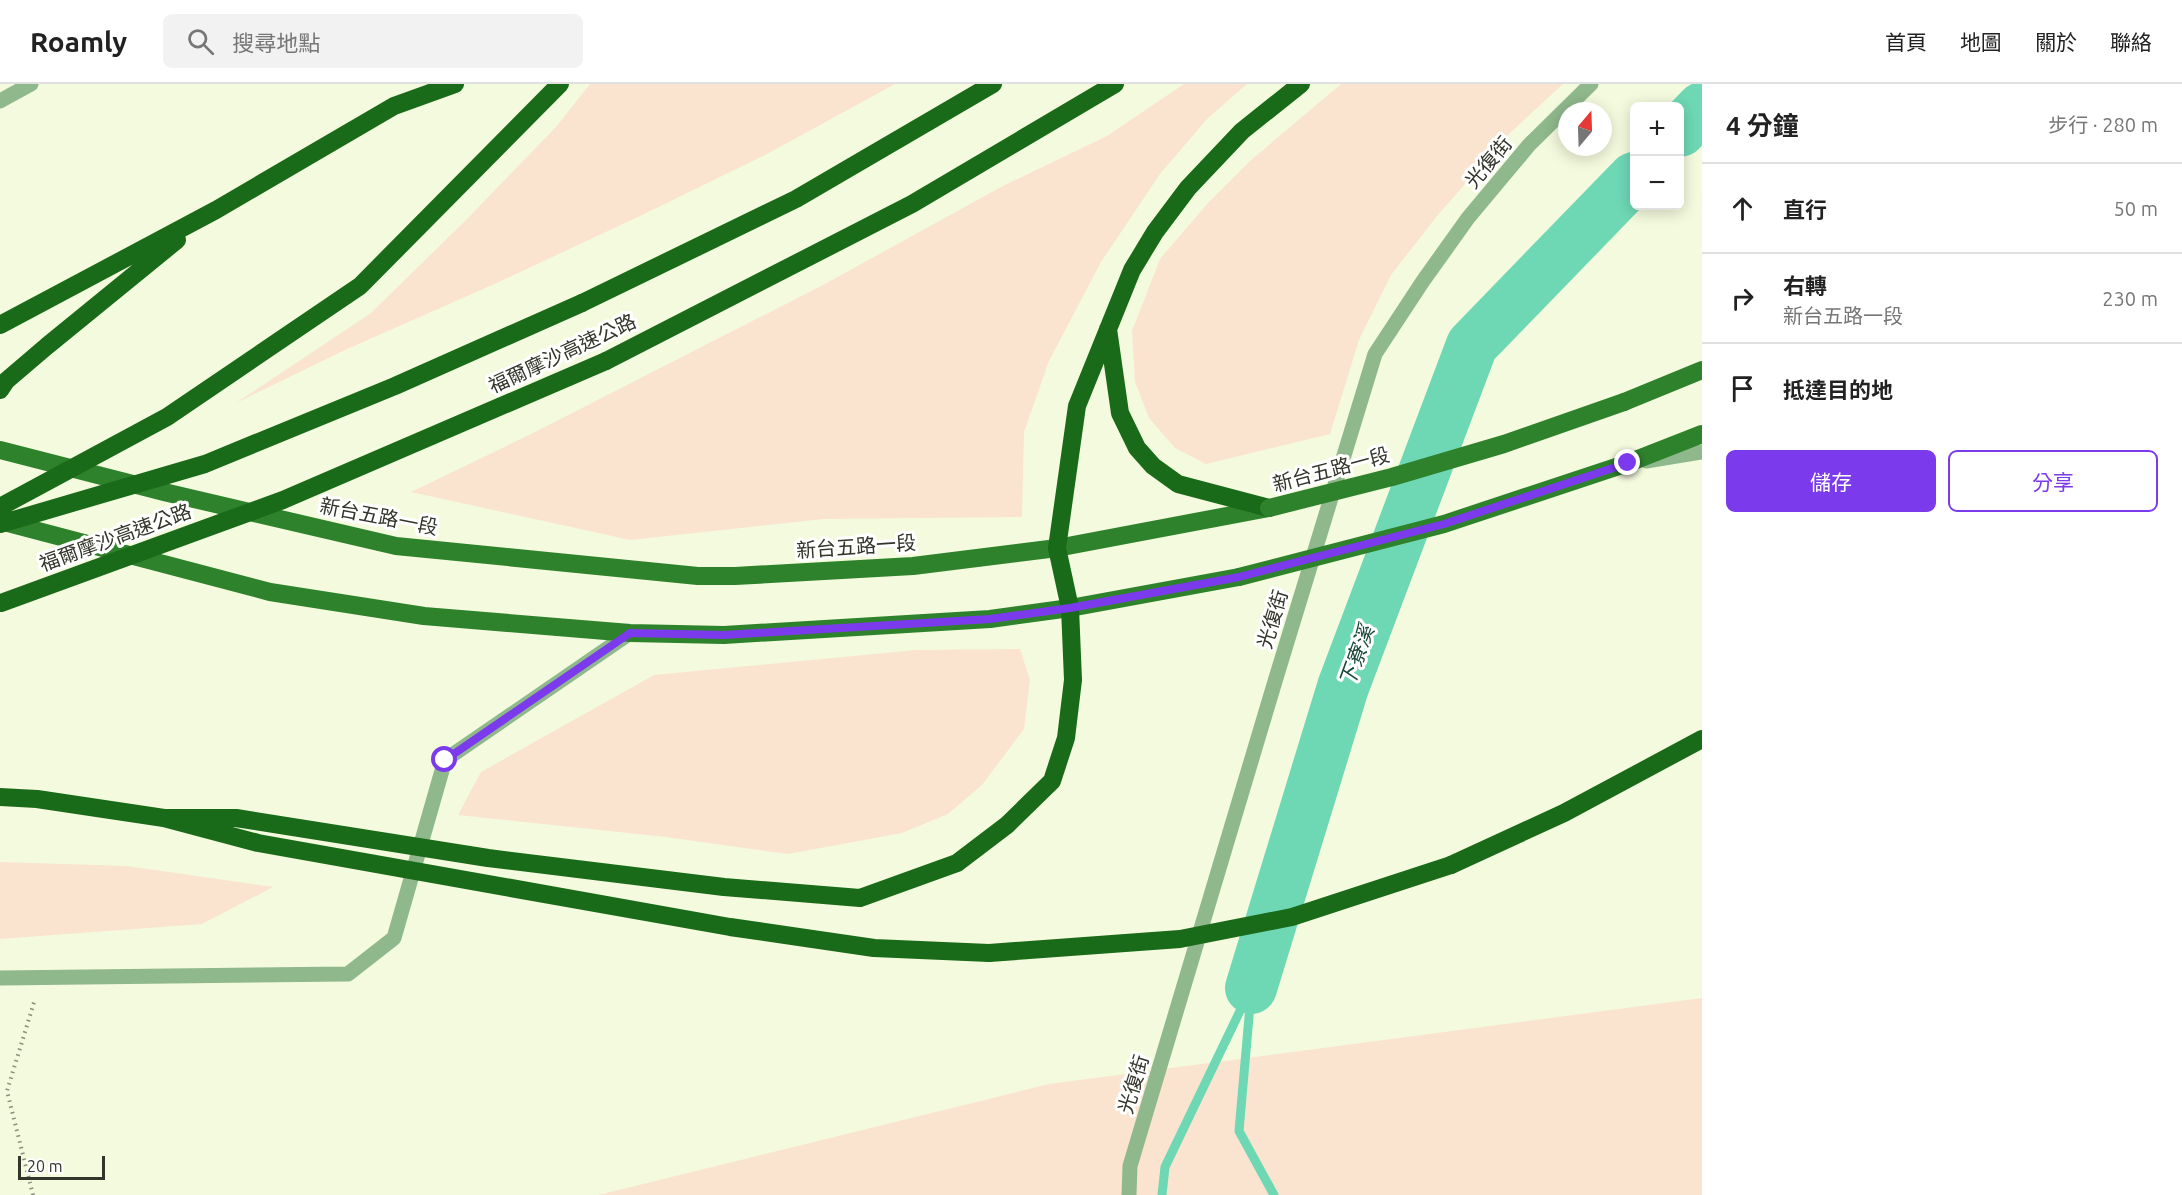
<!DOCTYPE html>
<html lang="zh-TW">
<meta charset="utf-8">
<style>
body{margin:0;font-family:Ubuntu,"Noto Sans TC",sans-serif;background:#f2f2f2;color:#222}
.controls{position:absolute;right:18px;top:18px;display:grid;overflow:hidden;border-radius:9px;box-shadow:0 3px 15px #0003}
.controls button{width:54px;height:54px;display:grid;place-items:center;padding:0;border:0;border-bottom:2px solid #e0e0e0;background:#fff;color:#222;font:30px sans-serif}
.compass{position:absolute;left:1558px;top:18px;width:54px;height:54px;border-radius:50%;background:#fff;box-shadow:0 3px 15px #0003;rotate:19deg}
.scale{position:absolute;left:18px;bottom:15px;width:87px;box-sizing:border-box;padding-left:6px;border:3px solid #33352a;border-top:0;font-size:16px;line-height:21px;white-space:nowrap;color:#33352a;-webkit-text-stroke:4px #fff;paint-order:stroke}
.stop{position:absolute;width:18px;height:18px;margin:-14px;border:4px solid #7c3aed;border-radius:50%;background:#fff}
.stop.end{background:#7c3aed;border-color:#fff;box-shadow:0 2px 6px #0008}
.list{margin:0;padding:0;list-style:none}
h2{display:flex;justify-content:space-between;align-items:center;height:78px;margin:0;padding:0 24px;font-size:26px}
h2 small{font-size:20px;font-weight:400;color:#767676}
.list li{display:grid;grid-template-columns:39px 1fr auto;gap:18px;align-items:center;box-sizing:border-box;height:90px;padding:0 24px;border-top:2px solid #e0e0e0}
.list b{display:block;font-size:22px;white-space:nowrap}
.list p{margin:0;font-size:20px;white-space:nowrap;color:#767676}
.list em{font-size:20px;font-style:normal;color:#767676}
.actions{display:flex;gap:12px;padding:18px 24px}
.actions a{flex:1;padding:14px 0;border:2px solid #7c3aed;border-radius:9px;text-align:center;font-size:21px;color:#7c3aed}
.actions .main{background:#7c3aed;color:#fff}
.icon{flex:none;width:33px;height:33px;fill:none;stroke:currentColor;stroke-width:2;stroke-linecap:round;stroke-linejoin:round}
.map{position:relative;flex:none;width:1702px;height:1111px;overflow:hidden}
header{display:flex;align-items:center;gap:36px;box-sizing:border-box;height:84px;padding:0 30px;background:#fff;border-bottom:2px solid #e0e0e0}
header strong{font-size:28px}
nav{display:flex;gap:33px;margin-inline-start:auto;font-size:21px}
.search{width:420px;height:54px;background:#f2f2f2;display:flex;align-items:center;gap:15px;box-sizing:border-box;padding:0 21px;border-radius:9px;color:#767676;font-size:22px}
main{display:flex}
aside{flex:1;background:#fff}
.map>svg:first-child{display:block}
</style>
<header>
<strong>Roamly</strong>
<div class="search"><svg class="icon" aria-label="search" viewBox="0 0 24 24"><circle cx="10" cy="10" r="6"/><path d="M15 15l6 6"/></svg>搜尋地點</div>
<nav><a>首頁</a><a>地圖</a><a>關於</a><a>聯絡</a></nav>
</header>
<main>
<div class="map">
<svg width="1702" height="1111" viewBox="0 0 1702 1111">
<rect width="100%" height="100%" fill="#f4fadd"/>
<path fill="#fae4d0" d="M590,0h305l-128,70 -127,62 -141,66 -154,68 -109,53 135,-90 95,-93 90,-93z
M1184,0h63l-40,35 -47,55 -59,88 -52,99 -25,71 -2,85 -199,2 -193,21 -219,-48 120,-58 292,-149 178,-98 106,-51z
M1341,0h222l-52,48 -74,84 -46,59 -32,65 -29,94 -124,30 -31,-16 -26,-30 -14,-36 -3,-51 28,-72 48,-56 42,-42z
M1020,565l10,31 -6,49 -42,56 -34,29 -46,19 -114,21 -122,-17 -208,-22 23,-43 173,-97 262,-25z
M0,778l127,4 146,21 -71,37 -202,15z
M1702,914v197h-1104l451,-111z"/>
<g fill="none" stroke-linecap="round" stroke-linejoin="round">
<path stroke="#6ed8b5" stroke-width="9" d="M1251,910l-12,137 35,64
M1162,1111l3,-28 86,-179"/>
<path stroke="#6ed8b5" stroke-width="52" d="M1680,47l22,-23
M1251,904l92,-301 129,-342 162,-167"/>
<path stroke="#8a8e7b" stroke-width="4" stroke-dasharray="1.5 4.5" stroke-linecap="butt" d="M33,1111l-26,-104 28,-92"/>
<path stroke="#8fb88c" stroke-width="15" d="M0,17l31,-17
M1646,377l56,-9
M0,894l348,-4 46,-36 51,-178 185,-127
M1129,1111l1,-29 146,-488 99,-324 48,-73 45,-63 61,-73 62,-61"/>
<path stroke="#2e822c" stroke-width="18" d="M1624,318l78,-32
M0,366l164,42 232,54 302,30h37l178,-10 144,-18 212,-40
M1628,379l74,-29
M0,437l270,71 154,24 206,17 94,2 266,-16 80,-11 169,-31"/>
<path stroke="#196a19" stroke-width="18" d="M582,219l214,-104 197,-115
M0,241l216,-115 178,-104 61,-22
M1108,245l12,84 17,35 16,18 25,18 91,24
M606,277l306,-157 203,-120
M0,306l6,-9 41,-35 130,-106
M0,713l37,2 127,19 94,25 472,84 144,21 115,5
M164,734h72l252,40 236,29 136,11 97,-35 50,-38 45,-44 14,-43 7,-58 -3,-72 -13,-60 20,-142 55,-136 23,-38 33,-44 54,-57 59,-47
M1451,781l113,-52 138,-74"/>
<path stroke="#2e822c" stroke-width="18" d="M1269,424l123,-31 112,-33 120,-42
M1239,493l205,-53 184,-61"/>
<path stroke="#196a19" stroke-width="18" d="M0,423l167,-90 193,-131 200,-202
M0,440l205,-60 190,-78 187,-83
M1,519l282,-103 323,-139
M989,869l191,-14 112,-22 159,-52"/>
</g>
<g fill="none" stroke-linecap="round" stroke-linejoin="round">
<path stroke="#7c3aed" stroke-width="8" d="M445,676l185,-127 94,2 266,-16 80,-11 169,-31 205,-53 184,-61"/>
</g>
<g text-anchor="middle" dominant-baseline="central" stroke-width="6" stroke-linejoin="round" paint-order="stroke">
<g font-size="20" fill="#33352a" stroke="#fff">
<text transform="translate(1488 78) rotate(-50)">光復街</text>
<text transform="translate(562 269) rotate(-25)">福爾摩沙高速公路</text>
<text transform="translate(1331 385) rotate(-15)">新台五路一段</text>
<text transform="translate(379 432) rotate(11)">新台五路一段</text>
<text transform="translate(115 453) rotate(-20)">福爾摩沙高速公路</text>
<text transform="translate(856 462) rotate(-4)">新台五路一段</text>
<text transform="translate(1272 535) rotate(-73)">光復街</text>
<text transform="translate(1133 1000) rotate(-73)">光復街</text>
</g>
<g font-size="21" font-style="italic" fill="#184738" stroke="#fff">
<text transform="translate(1356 572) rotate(-70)">下寮溪</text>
</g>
</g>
</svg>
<div class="controls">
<button>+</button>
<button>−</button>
</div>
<svg class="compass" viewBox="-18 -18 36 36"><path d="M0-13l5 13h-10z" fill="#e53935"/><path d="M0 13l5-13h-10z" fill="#767676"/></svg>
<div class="scale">20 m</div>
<div class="stop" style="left:445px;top:676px"></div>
<div class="stop end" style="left:1628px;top:379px"></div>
</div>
<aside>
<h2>4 分鐘<small>步行 · 280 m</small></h2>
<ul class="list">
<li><svg class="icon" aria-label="ahead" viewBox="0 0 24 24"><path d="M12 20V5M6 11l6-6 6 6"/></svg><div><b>直行</b></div><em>50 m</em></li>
<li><svg class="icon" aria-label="right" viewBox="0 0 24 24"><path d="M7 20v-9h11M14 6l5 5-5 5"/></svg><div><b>右轉</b><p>新台五路一段</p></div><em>230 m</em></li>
<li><svg class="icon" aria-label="arrive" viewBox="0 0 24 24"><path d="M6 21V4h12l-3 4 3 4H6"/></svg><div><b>抵達目的地</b></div></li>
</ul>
<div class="actions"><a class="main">儲存</a><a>分享</a></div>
</aside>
</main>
